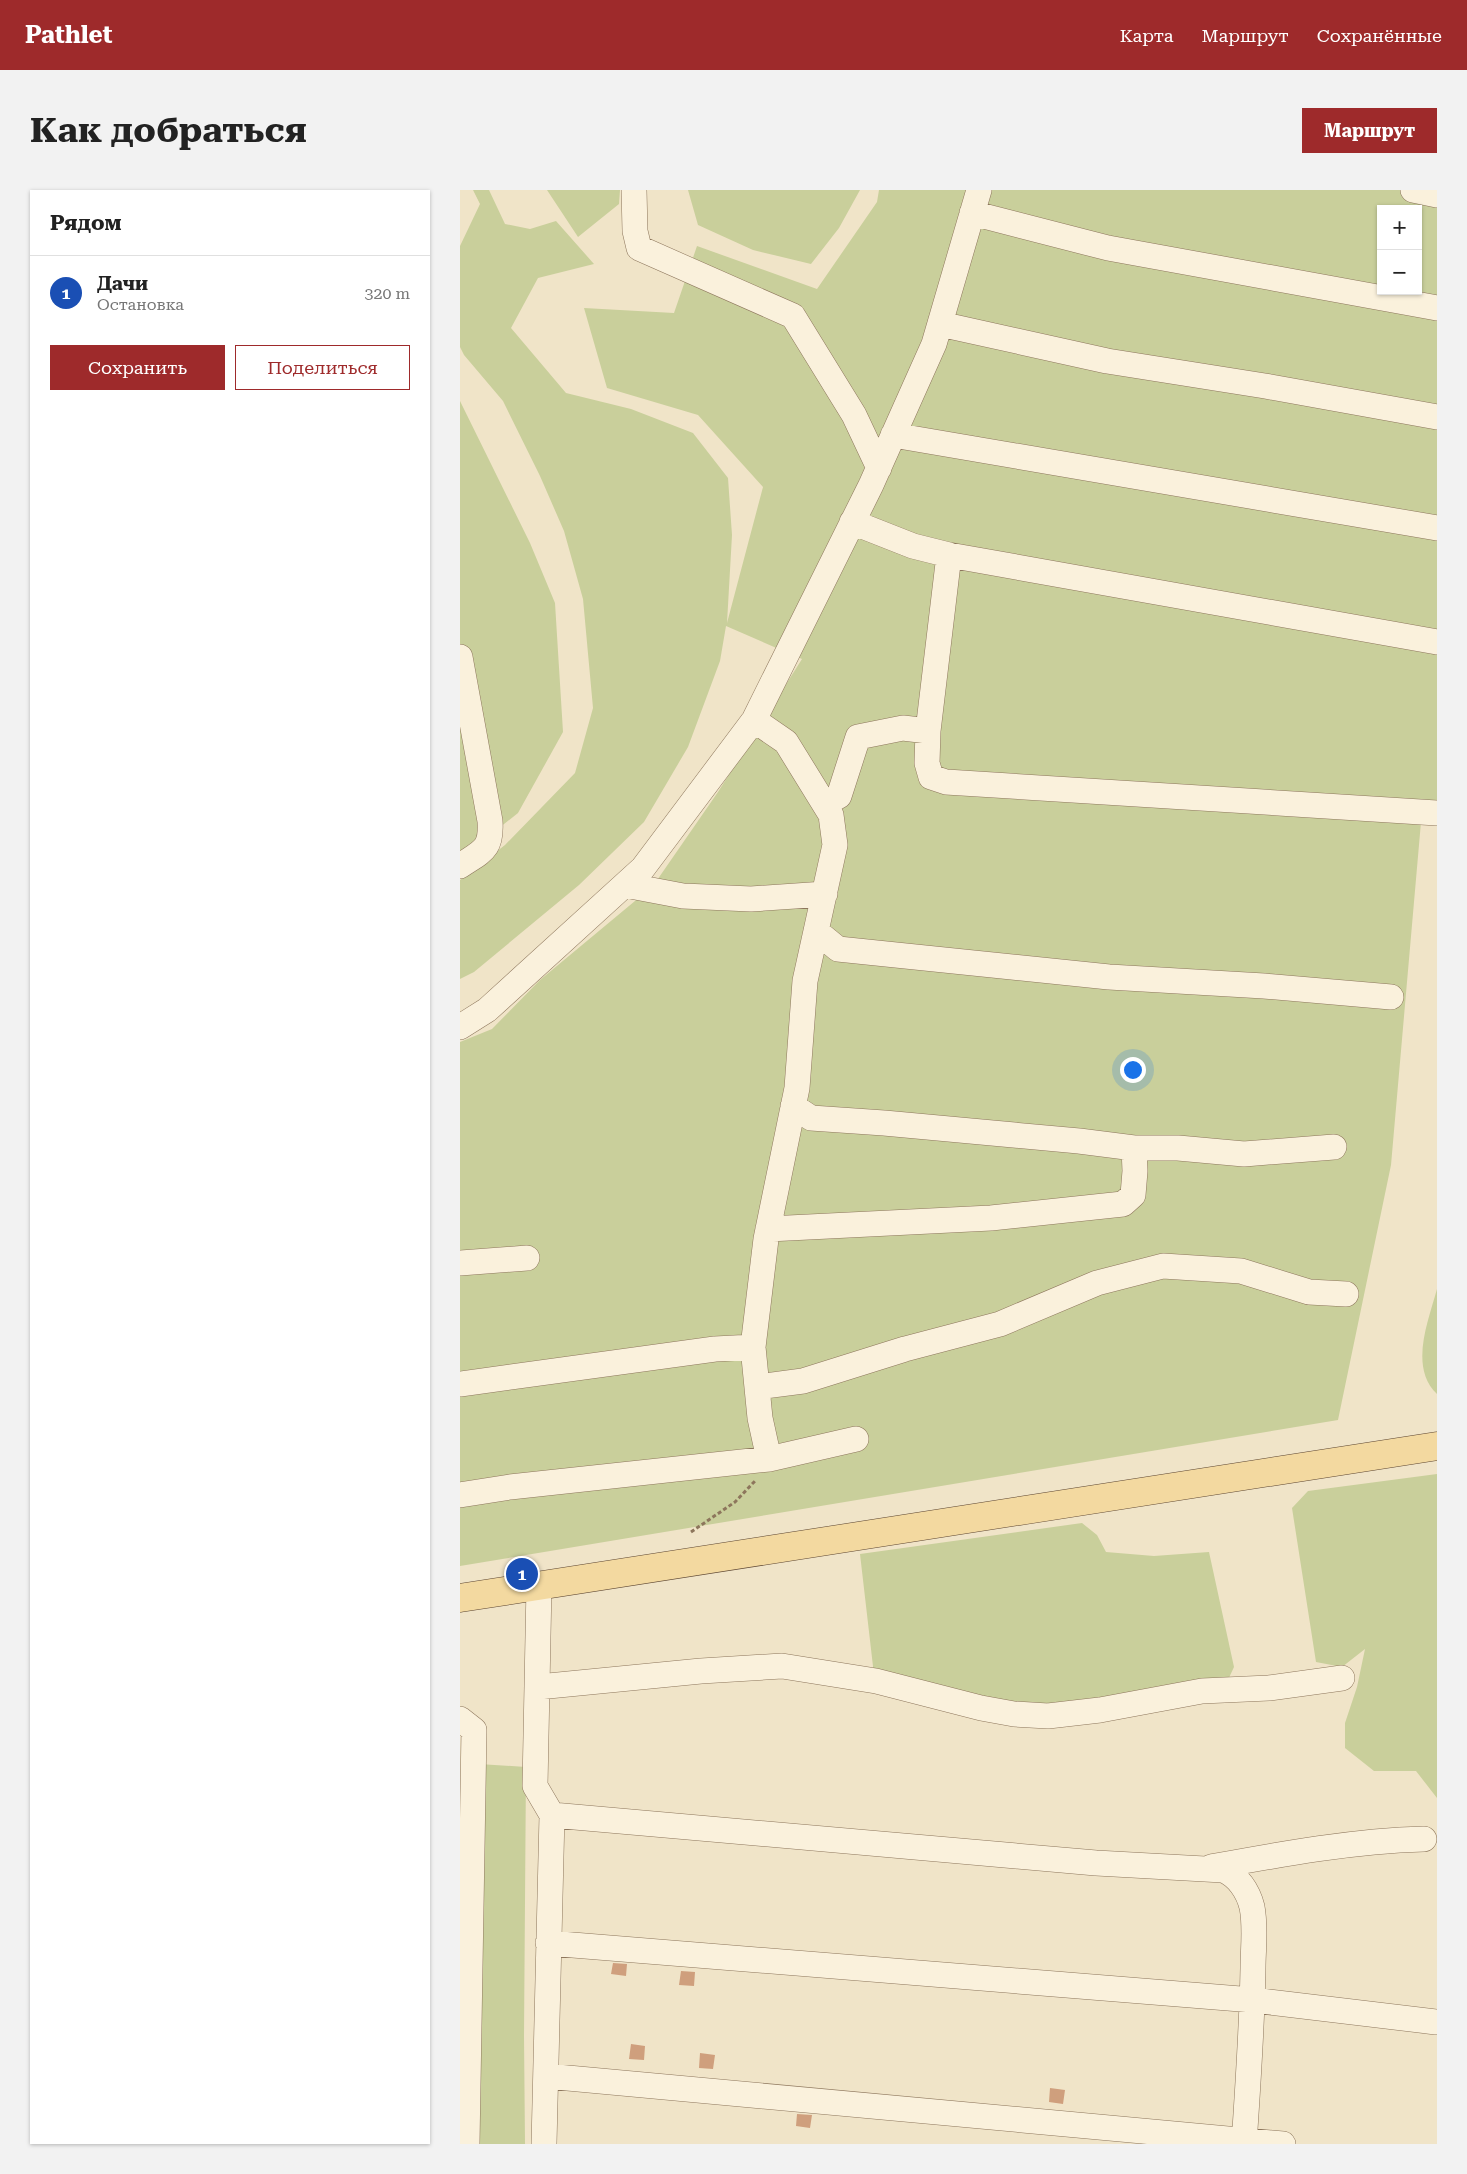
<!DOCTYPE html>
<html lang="ru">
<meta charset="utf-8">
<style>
body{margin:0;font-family:"Roboto Serif",serif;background:#f2f2f2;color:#222}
.controls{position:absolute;right:15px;top:15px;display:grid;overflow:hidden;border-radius:0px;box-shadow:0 1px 4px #0004}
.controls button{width:45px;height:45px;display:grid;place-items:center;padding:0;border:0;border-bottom:1px solid #e0e0e0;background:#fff;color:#222;font:25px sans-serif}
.you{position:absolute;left:672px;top:879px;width:18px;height:18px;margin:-12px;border:4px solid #fff;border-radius:50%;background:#1a73e8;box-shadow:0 0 0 8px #1a73e833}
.badge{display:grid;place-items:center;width:32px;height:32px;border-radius:50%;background:#9e2a2b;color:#fff;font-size:16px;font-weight:700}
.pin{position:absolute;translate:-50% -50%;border:2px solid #fff;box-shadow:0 1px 5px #0006}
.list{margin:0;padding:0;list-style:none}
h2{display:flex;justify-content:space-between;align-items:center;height:65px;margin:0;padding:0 20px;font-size:21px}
h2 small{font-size:16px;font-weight:400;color:#767676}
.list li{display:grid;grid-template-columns:32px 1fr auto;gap:15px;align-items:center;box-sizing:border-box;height:75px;padding:0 20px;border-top:1px solid #e0e0e0}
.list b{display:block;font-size:19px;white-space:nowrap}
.list p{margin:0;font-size:16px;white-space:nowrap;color:#767676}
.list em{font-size:16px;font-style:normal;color:#767676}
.actions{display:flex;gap:10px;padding:15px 20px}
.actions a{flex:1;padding:11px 0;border:1px solid #9e2a2b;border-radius:0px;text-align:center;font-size:18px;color:#9e2a2b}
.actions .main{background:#9e2a2b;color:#fff}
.map{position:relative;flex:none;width:977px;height:1954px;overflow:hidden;border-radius:0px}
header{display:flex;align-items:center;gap:30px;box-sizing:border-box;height:70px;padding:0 25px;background:#9e2a2b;color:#fff}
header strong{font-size:24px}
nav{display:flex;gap:28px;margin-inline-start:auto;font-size:18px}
.intro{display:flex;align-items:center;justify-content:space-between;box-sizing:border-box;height:120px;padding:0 30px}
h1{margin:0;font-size:35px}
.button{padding:12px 22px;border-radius:0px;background:#9e2a2b;color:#fff;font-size:18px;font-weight:700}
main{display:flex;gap:30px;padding:0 30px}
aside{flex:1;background:#fff;border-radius:0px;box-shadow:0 1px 4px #0004}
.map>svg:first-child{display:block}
</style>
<header>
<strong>Pathlet</strong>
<nav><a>Карта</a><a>Маршрут</a><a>Сохранённые</a></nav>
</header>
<div class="intro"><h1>Как добраться</h1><a class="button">Маршрут</a></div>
<main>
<aside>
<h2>Рядом<small></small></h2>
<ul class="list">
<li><span class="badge" style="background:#1a4fb4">1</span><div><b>Дачи</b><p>Остановка</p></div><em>320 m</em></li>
</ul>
<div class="actions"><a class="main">Сохранить</a><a>Поделиться</a></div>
</aside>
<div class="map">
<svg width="977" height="1954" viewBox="0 0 977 1954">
<rect width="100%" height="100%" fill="#f0e4c8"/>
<path fill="#c9cf9b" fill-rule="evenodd" d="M13,0h16l16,34 25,5 26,-8 38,43 -56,14 -27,50 55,65 65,16 62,24 35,45 4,57 -5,88 36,-136 -65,-72 -91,-27 -23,-80 90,5 23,-67 120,43 60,-87 2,-12h558v632h-16l-30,343 -53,255 -878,146v-524l32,-13 48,-49 113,-94 65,-94 84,-133 -76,-33 -6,35 -32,86 -44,75 -65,63 -105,87 -14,7v-99l45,-35 70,-72 18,-65 -10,-109 -19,-68 -24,-55 -37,-75 -39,-46 -4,-8v-101l20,-42zM921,19h37v82h-37z
M87,0h73l-1,14 -41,33z
M228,0h172l-21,38 -28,36 -58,-14 -55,-25z
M0,211l70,142 25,60 8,129 -45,81 -58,46z
M977,1099v105c-28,-27 -9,-72 0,-105z
M977,1284v324l-21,-27h-42l-29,-23v-25l12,-36 8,-38 -23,18 -26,-5 -24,-154 16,-17z
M622,1333l15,12 9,17 48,4 55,-4 25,115 -7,15 -179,28 -174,-35 -14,-121z
M19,1574l47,3 -2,269 1,108h-56z"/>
<path fill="#cf9f7d" d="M153,1773l14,1 -1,12 -15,-2z
M221,1781l14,1 -1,14 -15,-1z
M171,1854l14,2 -1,14 -15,-1z
M240,1863l15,2 -2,14 -14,-1z
M590,1898l15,2 -2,14 -14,-2z
M337,1924l15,1 -2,13 -14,-2z"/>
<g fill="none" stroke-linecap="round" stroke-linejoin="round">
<defs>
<path id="minor" d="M174,0l1,41 4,17 154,68 61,99 25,53
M953,0l24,5
M512,23l136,35 329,60
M480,134l167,37 158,25 172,31
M433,245l544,93
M392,332l61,24 36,9 -21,176
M489,365l488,87
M0,467l30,164c2,29 -8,30 -30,45
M365,614l14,-8 19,-59 45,-9 25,3 -1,32 4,14 15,5 491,31
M165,695l58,11 68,3 74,-5
M356,741l22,18 271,28 155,9 127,11
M0,837l27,-17 156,-142 111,-148 117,-235 63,-141 45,-154
M333,916l18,12 73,5 195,18 55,7h44l66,6 90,-7
M308,1039l223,-11 132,-14 10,-9 2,-24 -1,-23
M0,1073l67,-5
M293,1157l13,-108 31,-151 8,-107 30,-136 -4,-30 -45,-73 -32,-22
M0,1194l255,-35 38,-2 7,71 9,41
M297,1197l46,-6 102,-32 95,-25 97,-41 66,-17 78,5 68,21 37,2
M0,1305l50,-8 259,-28 87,-20
M79,1396l-4,200 17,29 -8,329
M78,1497l163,-16 81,-5 94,15 105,27 33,6 34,2 52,-6 102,-19 67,-3 73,-10
M0,1529l14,11 -7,414
M92,1625l544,48 127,7c15,6 25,21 29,37 4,20 1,42 1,61 -1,59 -5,118 -9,176
M751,1677c71,-13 141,-26 213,-28
M88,1753l705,57 183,22
M86,1886l737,68"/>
<path id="major" d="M0,1408l977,-152"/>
</defs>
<use href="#minor" stroke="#8d765c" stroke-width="26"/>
<use href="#major" stroke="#5b4430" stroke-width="29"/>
<path stroke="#8d765c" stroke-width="3" stroke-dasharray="4 2.5" stroke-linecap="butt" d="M231,1342l44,-30 20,-21"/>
<use href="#minor" stroke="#faf1dc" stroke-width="25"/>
<use href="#major" stroke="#f3d9a0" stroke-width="28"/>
</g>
</svg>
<div class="controls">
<button>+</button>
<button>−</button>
</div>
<div class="you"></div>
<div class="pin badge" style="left:62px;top:1384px;background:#1a4fb4">1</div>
</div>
</main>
